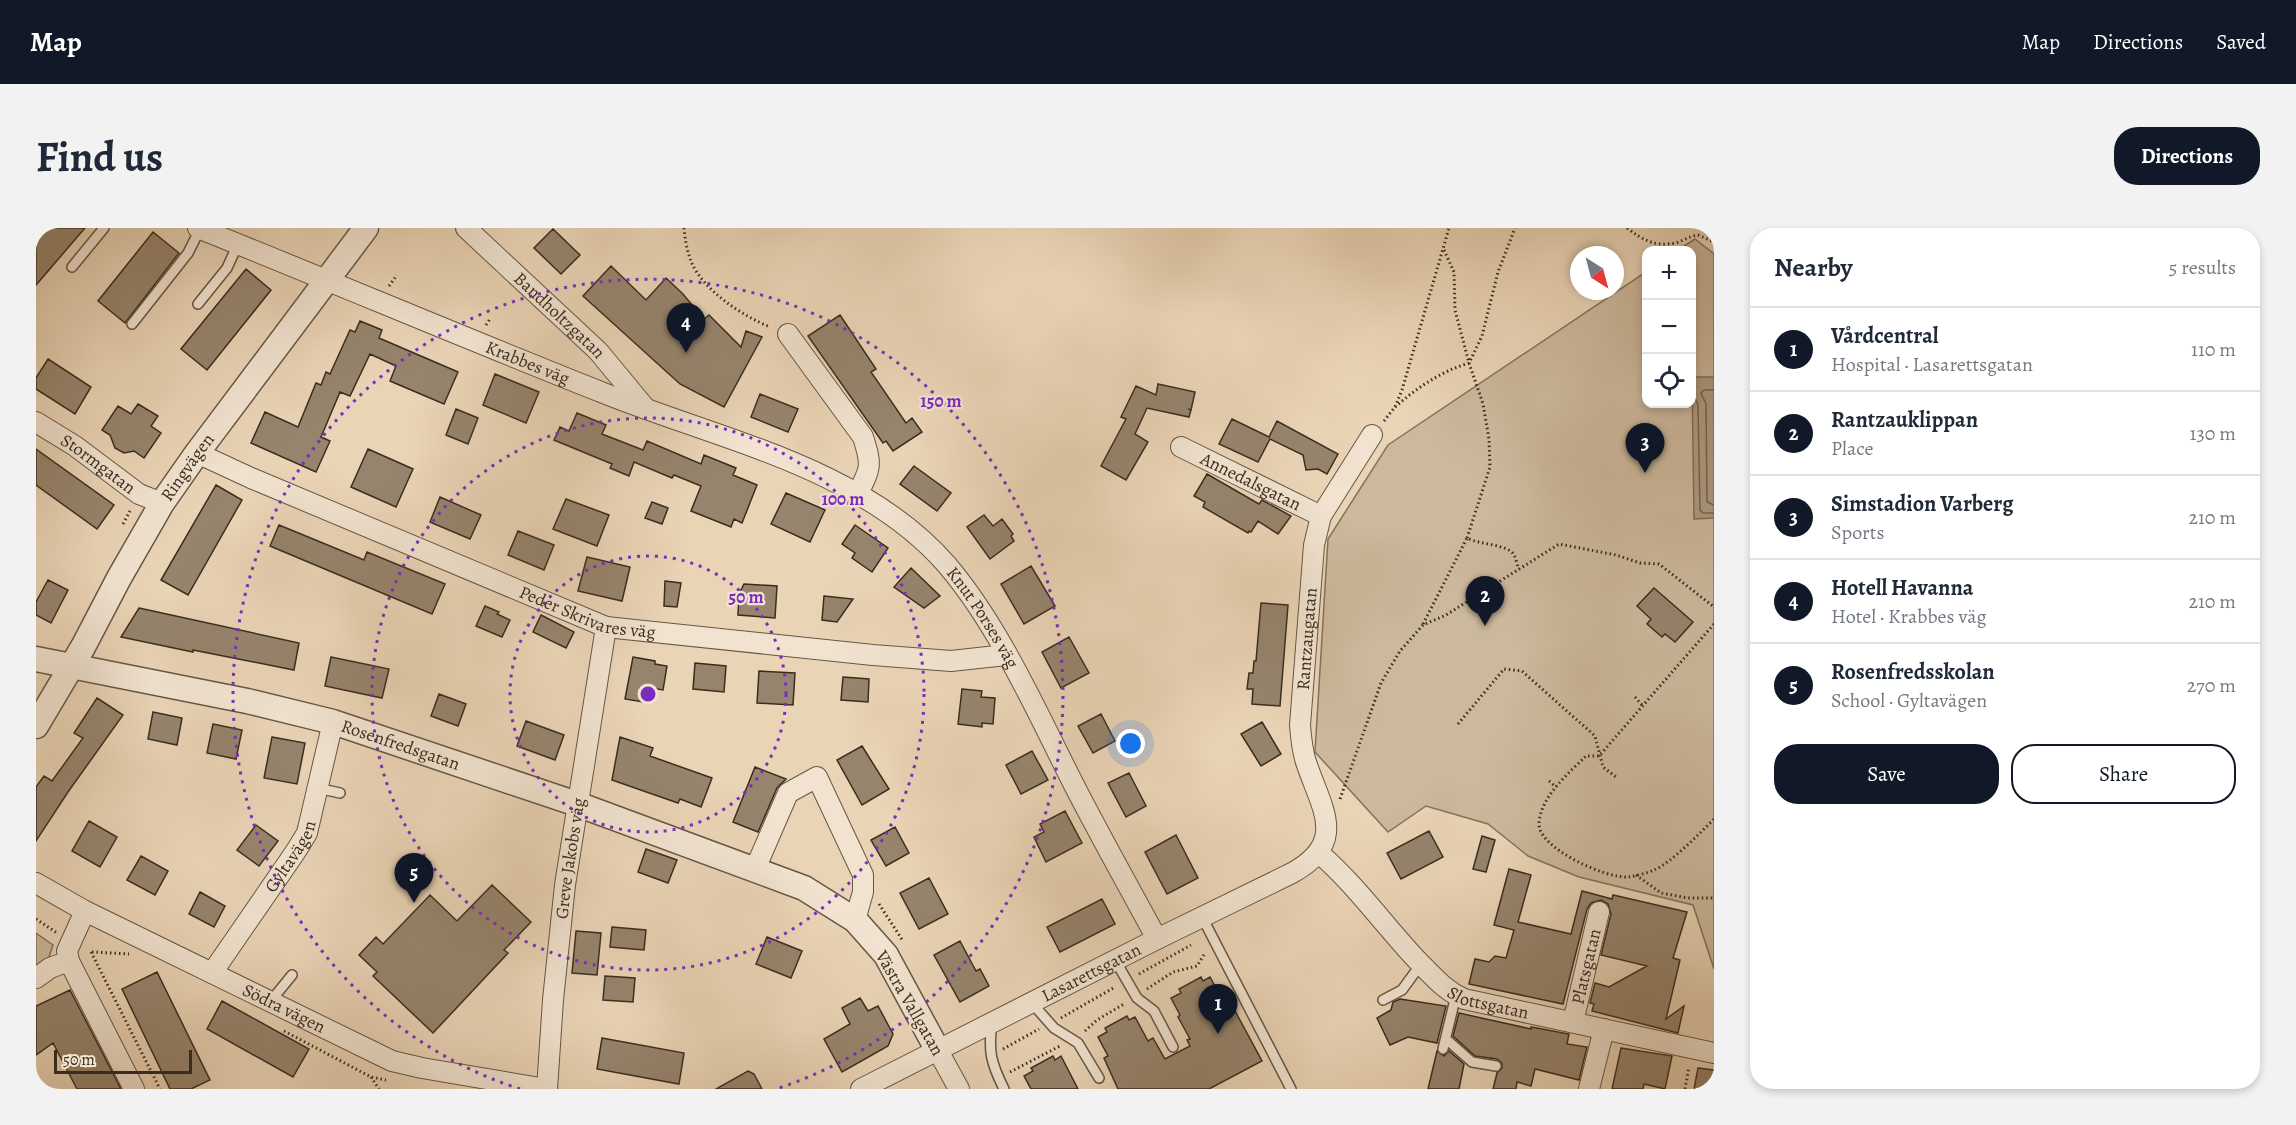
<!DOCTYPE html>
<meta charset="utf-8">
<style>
body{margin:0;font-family:Alegreya,serif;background:#f2f2f3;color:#1f2937}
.controls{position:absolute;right:18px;top:18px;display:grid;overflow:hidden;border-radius:12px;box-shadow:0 3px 9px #0003}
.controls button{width:54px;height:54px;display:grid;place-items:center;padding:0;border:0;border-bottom:2px solid #e0e1e3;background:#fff;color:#1f2937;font:30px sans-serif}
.compass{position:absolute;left:1534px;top:18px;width:54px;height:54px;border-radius:50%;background:#fff;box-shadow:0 3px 9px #0003;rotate:144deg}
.scale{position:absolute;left:18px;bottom:15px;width:138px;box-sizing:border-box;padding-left:6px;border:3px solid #3a2d1e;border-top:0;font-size:16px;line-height:21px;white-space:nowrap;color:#3a2d1e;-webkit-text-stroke:4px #f1e3d0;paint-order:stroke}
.you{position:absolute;left:1095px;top:516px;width:21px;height:21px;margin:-15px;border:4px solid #fff;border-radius:50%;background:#1a73e8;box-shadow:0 0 0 9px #1a73e833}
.badge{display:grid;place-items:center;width:39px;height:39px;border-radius:50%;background:#111827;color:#fff;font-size:20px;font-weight:700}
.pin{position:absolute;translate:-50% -50px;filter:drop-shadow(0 2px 3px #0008)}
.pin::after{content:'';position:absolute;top:32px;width:21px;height:18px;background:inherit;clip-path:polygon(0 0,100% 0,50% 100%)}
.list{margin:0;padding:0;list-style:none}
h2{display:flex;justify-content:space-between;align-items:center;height:78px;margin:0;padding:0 24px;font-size:26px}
h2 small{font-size:20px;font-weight:400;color:#747a83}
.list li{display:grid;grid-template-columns:39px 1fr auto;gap:18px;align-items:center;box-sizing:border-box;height:84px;padding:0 24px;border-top:2px solid #e0e1e3}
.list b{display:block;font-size:22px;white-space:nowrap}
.list p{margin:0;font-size:20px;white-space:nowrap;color:#747a83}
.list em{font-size:20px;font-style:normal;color:#747a83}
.actions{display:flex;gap:12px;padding:18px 24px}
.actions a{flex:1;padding:14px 0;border:2px solid #111827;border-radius:24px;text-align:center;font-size:21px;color:#111827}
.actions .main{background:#111827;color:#fff}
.icon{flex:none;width:33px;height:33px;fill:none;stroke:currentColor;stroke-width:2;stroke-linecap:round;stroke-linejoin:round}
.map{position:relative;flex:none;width:1678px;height:861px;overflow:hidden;border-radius:24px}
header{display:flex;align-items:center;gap:36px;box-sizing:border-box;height:84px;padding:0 30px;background:#111827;color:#fff}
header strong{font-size:28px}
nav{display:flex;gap:33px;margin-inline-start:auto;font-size:21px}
.intro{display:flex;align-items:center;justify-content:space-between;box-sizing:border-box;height:144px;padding:0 36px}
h1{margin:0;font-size:42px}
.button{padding:15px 27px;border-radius:24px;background:#111827;color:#fff;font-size:21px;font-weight:700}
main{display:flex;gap:36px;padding:0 36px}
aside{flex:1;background:#fff;border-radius:24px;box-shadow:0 3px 9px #0003}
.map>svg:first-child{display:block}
</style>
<header>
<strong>Map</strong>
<nav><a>Map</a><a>Directions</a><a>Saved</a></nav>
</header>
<div class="intro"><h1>Find us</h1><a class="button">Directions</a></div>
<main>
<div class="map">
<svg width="1678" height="861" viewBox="0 0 1678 861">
<rect width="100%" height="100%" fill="#ead4b6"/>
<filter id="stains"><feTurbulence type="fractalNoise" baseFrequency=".00333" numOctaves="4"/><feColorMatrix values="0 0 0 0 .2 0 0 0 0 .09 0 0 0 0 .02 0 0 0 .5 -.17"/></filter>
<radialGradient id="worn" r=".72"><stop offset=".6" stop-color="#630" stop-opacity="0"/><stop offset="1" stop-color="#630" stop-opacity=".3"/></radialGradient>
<path fill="#ccb89c" stroke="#83725d" stroke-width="1.5" d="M1659,11l19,15v715l-21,-64 -114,-28 -51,-21 -40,-32 -62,-18 -38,26 -73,-80 13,-213 60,-94 258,-173v132h46v-154h-14z
M0,705l17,12 -4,12 -13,9z"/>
<path fill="#ae9b82" stroke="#806f5a" stroke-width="1.5" d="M1656,149h22v141l-20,1z"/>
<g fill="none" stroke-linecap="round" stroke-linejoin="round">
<path stroke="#746450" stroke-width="1.5" d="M1678,162h-10l-3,3 5,11 1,98 7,3
M1656,170l4,2 2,5 2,105 3,3h11"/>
</g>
<path fill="#96846d" stroke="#3a2d1e" stroke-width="1.5" d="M0,0h49l-49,57z
M517,1l27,26 -19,19 -27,-26z
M117,4l26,21 -54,70 -27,-22z
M575,38l35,34 20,-22 16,15 22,26 5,-4 32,32 5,-16 16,6 -38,70 -44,-23 -97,-88z
M210,41l25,21 -64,80 -26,-21z
M804,87l36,54 -5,3 35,51 6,-5 10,14 -29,19 -7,-10 -3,2 -75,-107z
M324,93l22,9 -3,8 79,34 -14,32 -54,-23 6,-15 -26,-12 -20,42 -10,-4 -19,45 9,4 -14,31 -65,-29 14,-31 33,15 18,-44 5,2 5,-13 4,2 20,-44 5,2z
M12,131l43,28 -16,27 -39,-25v-11z
M459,146l44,18 -13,31 -43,-18z
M1122,156l37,8 -4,18 -3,-1 3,1 -2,7 -42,-9 -12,26 13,8 -22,38 -25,-14 25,-47 -5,-2 15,-31 20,9z
M724,166l38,15 -10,23 -37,-15z
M102,176l20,12 -7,10 10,7 -17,25 -10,-7 -10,2 -9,-5 -5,-13 -8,-5 16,-24 13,8z
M420,181l22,9 -10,26 -22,-9z
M541,185l29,12 -4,9 41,16 4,-9 54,23 3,-9 32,13 -3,7 24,10 -15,38 -8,-4 -3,8 -40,-16 10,-25 -27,-11 -2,3 -38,-16 -5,14 -19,-8 2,-4 -58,-24 6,-13 9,4z
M1196,191l37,18 8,-16 61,33 -11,20 -9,-5 -12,1 -3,-15 -33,-16 -12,23 -39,-18z
M0,221l78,56 -17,24 -61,-44z
M332,221l45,20 -17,38 -45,-20z
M878,238l37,27 -14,18 -37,-27z
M1171,246l52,30 3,-4 29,16 -13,18 -20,-13 -7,11 -2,-1 -1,2 -45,-26 2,-5 -11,-6z
M180,257l26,15 -54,95 -27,-15z
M750,265l39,17 -15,32 -39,-18z
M404,269l41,18 -11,24 -40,-17z
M530,271l43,16 -12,31 -44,-17z
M616,274l16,6 -6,16 -17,-6z
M948,287l9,11 9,-7 11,15 -2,2 3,5 -24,18 -23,-32z
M243,297l85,35 3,-8 78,32 -13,30 -162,-68z
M819,297l33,23 -16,24 -20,-14 3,-5 -13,-9z
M482,303l36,14 -10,25 -36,-15z
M551,329l43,10 -8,34 -44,-10z
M995,338l24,40 -31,18 -23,-40z
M875,340l29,28 -16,12 -30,-21z
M12,352l20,10 -17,33 -15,-8v-13z
M629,353l16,2 -4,24 -13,-1z
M708,356l33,2 -2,32 -37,-3 1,-21z
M1618,360l39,34 -18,20 -10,-8 -3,3 -15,-13 4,-5 -14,-13z
M788,368l29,3 -16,23 -15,-2z
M1225,375l27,2 -8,101 -28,-2 1,-15h-6l2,-16h4l1,-12h2z
M449,378l14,6 -2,2 13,6 -8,17 -26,-11z
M103,380l160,35 -5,27 -101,-20v2l-72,-15z
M505,387l33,17 -8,16 -33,-16z
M1033,409l20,36 -28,15 -19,-36z
M295,429l58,12 -7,29 -57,-12z
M597,429l22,4v3l12,2 -4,24 -12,-2 -2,15 -24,-4z
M659,435l31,3 -2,26 -31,-3z
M723,443l36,2 -2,32 -36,-2z
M807,449l26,2 -1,23 -27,-2z
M926,461l20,2 -1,6 14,1 -2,26 -11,-1v4l-24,-3z
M403,466l27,10 -8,22 -27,-10z
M61,470l26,17 -55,77 -32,49v-54l8,-11 8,5 31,-43 -9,-5z
M117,484l29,6 -5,27 -29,-6z
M1065,486l14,27 -22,12 -15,-27z
M490,493l38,14 -9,25 -38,-14z
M1226,494l19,32 -20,12 -20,-32z
M177,496l29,6 -6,29 -29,-6z
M236,509l33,6 -8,41 -33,-6z
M584,509l33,11 -3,8 62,22 -11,29 -21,-8 -2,4 -66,-23z
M826,518l27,43 -27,16 -25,-45z
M996,523l16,29 -27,14 -15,-29z
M719,539l31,12 -9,9 -19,44 -25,-10z
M1093,545l17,33 -20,11 -18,-34z
M1029,583l17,32 -36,19 -12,-25 10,-5 -4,-8z
M53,593l28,16 -17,30 -28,-16z
M220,597l22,16 -19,25 -22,-16z
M859,599l14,26 -23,13 -15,-26z
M1393,603l14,26 -42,22 -14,-26z
M1140,607l22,43 -31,16 -22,-42z
M1446,608l13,4 -9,32 -13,-3z
M610,621l31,11 -9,23 -30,-11z
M105,628l27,15 -13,24 -28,-15z
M1473,641l22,6 -13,47 53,12 11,-43 30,8 1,-4 74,17 -14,46 7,2 -14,59 18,-13 -6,27 -86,-22 2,-7 -4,-1 5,-20 14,4 38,-21 -46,-11 10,-41 -3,-10 -7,-4 -10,3 -4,6 -24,95 -94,-20 6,-25 14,3 6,-6 11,2 8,-28 -20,-5z
M893,650l19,36 -29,15 -19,-36z
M456,657l39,37 -27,28 4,3 -75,80 -60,-57 4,-4 -18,-17 17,-18 7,7 47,-49 27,26z
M164,664l25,14 -11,21 -25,-13z
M1066,671l13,25 -55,28 -13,-25z
M576,699l34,3 -2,20 -34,-3z
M540,703l25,2 -4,42 -25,-2z
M731,709l35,14 -11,27 -35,-14z
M924,713l16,30 4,-2 9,17 -29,16 -26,-47z
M121,744l53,108 -19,9h-21l-48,-100z
M569,748l30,2 -2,24 -30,-2z
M1165,749l2,4 7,-4 12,22 5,-3 35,65 -53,28h-91l-14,-31 4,-2 -10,-19 9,-5 -2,-4 22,-12 2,4 6,-3 13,24 5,-3 12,21 25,-13 -3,-6 3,-1 -12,-22 2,-2 -9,-17 10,-5 -2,-4z
M34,762l51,99h-44l-24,-46 -17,12v-49z
M824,770l8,13 10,-5 15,28 -5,12 -46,26 -18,-33 26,-15 -8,-16z
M1364,771l46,7 -9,37 -29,-6 -18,8 -13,-27 14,-8 2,-8z
M186,773l87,48 -16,28 -86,-48z
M1423,785l72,16v-2l38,7 -2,10 20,3 -8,33 -44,-11 -4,17 -14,-4 -1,7h-23l4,-16 5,-5v-5l-5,-4 -22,-3 -22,-20z
M566,810l82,15 -5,31 -82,-15z
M1585,820l51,8 -7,33 -21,-5 -1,5h-31z
M1401,823l7,5 5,-5 15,13 -5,25h-31z
M1017,828l2,4 6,-4 17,33h-47l-7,-13 9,-5 -2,-3z
M1662,840l16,2v19h-20z
M712,843l6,3 8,15h-46z"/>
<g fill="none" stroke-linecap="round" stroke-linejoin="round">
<defs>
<path id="service" d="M36,39l32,-39
M162,76l29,-36 11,-24
M96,96l56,-71 12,-24
M281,560l23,5
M1166,689l89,172
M1079,732l22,38 17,13 19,36
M1347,772l19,-10 19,-26
M234,774l22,-27
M995,774l23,26 24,15 21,35
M956,795c-4,28 -1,40 12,66
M1410,811l26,23 24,4
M1407,821l13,-54"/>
<g id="minor">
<path id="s1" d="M162,0c135,54 269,111 403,164 116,47 261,75 346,173 52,61 90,147 126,218 27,53 56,104 84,156"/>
<path id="s2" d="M430,0l132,123 48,58"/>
<path d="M752,106l75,103c9,28 8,31 -5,56"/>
<path id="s3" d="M0,194l39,24 64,48 23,9"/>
<path id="s4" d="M1145,219l140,69"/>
<path id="s5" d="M161,225l54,25 355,149 267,28 78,6 55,-6"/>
<path id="s6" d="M1283,625c37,32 65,72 98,107 15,15 27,30 47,39l250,54"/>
<path d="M719,641l33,-76 29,-16 46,98v17l-8,28"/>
<path id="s7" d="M0,655l49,28 307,150 30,7 124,21"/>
<path d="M49,683l-18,40 2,10 65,128"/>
<path id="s8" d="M176,745l84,-122 11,-18 26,-111"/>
<path d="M0,750l14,-10 19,-7"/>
<path id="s9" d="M1537,794l26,-110"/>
<path d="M901,821l22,40"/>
<path id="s10" d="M511,861l6,-89 12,-115 41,-258"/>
<path id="s11" d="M825,861l296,-150 135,-66c57,-31 29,-65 14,-111 -4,-12 -5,-24 -6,-37l14,-180 7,-29 51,-81"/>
<path d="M1553,861l15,-60"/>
</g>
<g id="tertiary">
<path id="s12" d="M0,431l211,42 86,21 244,82 227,84 51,32 31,35 51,94"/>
<path id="s13" d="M0,498l47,-79 36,-69 43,-75 35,-50 169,-225"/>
</g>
</defs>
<use href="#service" stroke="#665744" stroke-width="12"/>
<use href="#minor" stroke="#665744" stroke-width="22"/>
<use href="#tertiary" stroke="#665744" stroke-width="27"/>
<path stroke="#3a2d1e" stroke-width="3" stroke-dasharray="1.5 3" stroke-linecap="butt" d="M648,0c1,11 3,23 7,33 11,29 52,55 79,66
M1591,0c16,12 28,19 48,15 8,-2 15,-7 23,-8l16,7
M1408,22l10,22 1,38 14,53 14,41 6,35 1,28 -23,71
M353,58l8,-11
M450,97l4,-6
M1359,179c23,-20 45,-35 74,-44l13,-27 16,-64 17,-44
M1348,193l11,-14 7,-17 47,-162
M87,296l7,-13
M1387,396l44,-86c13,7 41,6 47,17 2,3 3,10 5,14
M1678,396l-115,132h-13c-18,18 -45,40 -47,67 -2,25 68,56 89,54 8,-1 19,-4 26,-7 17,-7 46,-37 60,-51
M1599,469l7,8
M1422,496l46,-55 18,2 73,65 8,31 13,10
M1513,553l7,6
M1304,571l41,-116 19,-32 23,-26 23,-10 113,-71 57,11 24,8 19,1 55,43
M1600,647l25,18 27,5h26
M843,676l24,37
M0,691l21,14
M55,724l69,137
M56,724l37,2
M1103,746l52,-29
M1111,761l26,-17 24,-6 8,-13
M1025,790l54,-31
M248,803l87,46 15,3
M1049,803l12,-11 27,-16
M967,821l36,-20
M974,844l50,-26
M335,849l8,12
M1649,861l4,-22"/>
<use href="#service" stroke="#f1e3d0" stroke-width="9"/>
<use href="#minor" stroke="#f1e3d0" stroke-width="20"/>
<use href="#tertiary" stroke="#f1e3d0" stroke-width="24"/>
</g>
<g fill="none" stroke="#7b2cbf" stroke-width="3" stroke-dasharray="3 6">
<circle cx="612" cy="466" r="138"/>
<circle cx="612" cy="466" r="276"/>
<path d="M484 861A415 415 0 1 1 740 861"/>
</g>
<g text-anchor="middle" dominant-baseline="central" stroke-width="4.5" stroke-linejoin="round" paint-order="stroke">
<g font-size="18" fill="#3a2d1e" stroke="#f1e3d0">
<text stroke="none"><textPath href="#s2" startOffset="128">Bandholtzgatan</textPath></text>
<text stroke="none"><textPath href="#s1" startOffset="356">Krabbes väg</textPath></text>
<text stroke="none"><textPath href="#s3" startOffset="75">Stormgatan</textPath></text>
<text stroke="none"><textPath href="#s13" startOffset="300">Ringvägen</textPath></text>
<text stroke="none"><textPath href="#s4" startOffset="78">Annedalsgatan</textPath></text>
<text stroke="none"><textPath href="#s5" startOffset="423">Peder Skrivares väg</textPath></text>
<text stroke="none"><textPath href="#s1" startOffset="890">Knut Porses väg</textPath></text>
<text stroke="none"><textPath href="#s11" startOffset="735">Rantzaugatan</textPath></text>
<text stroke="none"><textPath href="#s12" startOffset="375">Rosenfredsgatan</textPath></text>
<text stroke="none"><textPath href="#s8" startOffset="141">Gyltavägen</textPath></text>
<text stroke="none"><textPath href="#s10" startOffset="232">Greve Jakobs väg</textPath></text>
<text stroke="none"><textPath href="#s9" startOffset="57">Platsgatan</textPath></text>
<text stroke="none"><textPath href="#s11" startOffset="258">Lasarettsgatan</textPath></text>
<text stroke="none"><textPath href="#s6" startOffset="231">Slottsgatan</textPath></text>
<text transform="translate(874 775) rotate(60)">Västra Vallgatan</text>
<text stroke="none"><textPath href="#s7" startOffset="278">Södra vägen</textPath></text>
</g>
</g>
<circle cx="612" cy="466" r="9" fill="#7b2cbf" stroke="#f1e3d0" stroke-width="3"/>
<g font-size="18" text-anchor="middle" font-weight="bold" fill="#7b2cbf" stroke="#f1e3d0" stroke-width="4.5" stroke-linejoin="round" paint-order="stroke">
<text x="905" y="179">150 m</text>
<text x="807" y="277">100 m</text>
<text x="710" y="375">50 m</text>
</g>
<rect width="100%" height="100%" filter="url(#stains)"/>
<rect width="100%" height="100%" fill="url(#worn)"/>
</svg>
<div class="controls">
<button>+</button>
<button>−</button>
<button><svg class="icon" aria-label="locate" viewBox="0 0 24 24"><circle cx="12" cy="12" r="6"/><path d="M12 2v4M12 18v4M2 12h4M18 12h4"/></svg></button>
</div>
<svg class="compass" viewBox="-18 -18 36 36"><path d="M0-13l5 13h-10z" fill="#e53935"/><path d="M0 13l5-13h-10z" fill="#747a83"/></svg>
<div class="scale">50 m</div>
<div class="you"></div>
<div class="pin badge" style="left:1182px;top:806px">1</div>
<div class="pin badge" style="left:1449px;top:398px">2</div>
<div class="pin badge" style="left:1609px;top:245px">3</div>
<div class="pin badge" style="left:650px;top:125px">4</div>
<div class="pin badge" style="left:378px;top:675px">5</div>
</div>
<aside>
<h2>Nearby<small>5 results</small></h2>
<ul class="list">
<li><span class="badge">1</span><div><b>Vårdcentral</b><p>Hospital · Lasarettsgatan</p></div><em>110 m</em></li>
<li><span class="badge">2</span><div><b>Rantzauklippan</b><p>Place</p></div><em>130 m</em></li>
<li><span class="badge">3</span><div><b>Simstadion Varberg</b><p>Sports</p></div><em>210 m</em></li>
<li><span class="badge">4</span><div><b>Hotell Havanna</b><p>Hotel · Krabbes väg</p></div><em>210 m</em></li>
<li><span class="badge">5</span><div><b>Rosenfredsskolan</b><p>School · Gyltavägen</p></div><em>270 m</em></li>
</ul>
<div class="actions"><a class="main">Save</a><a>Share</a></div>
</aside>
</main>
